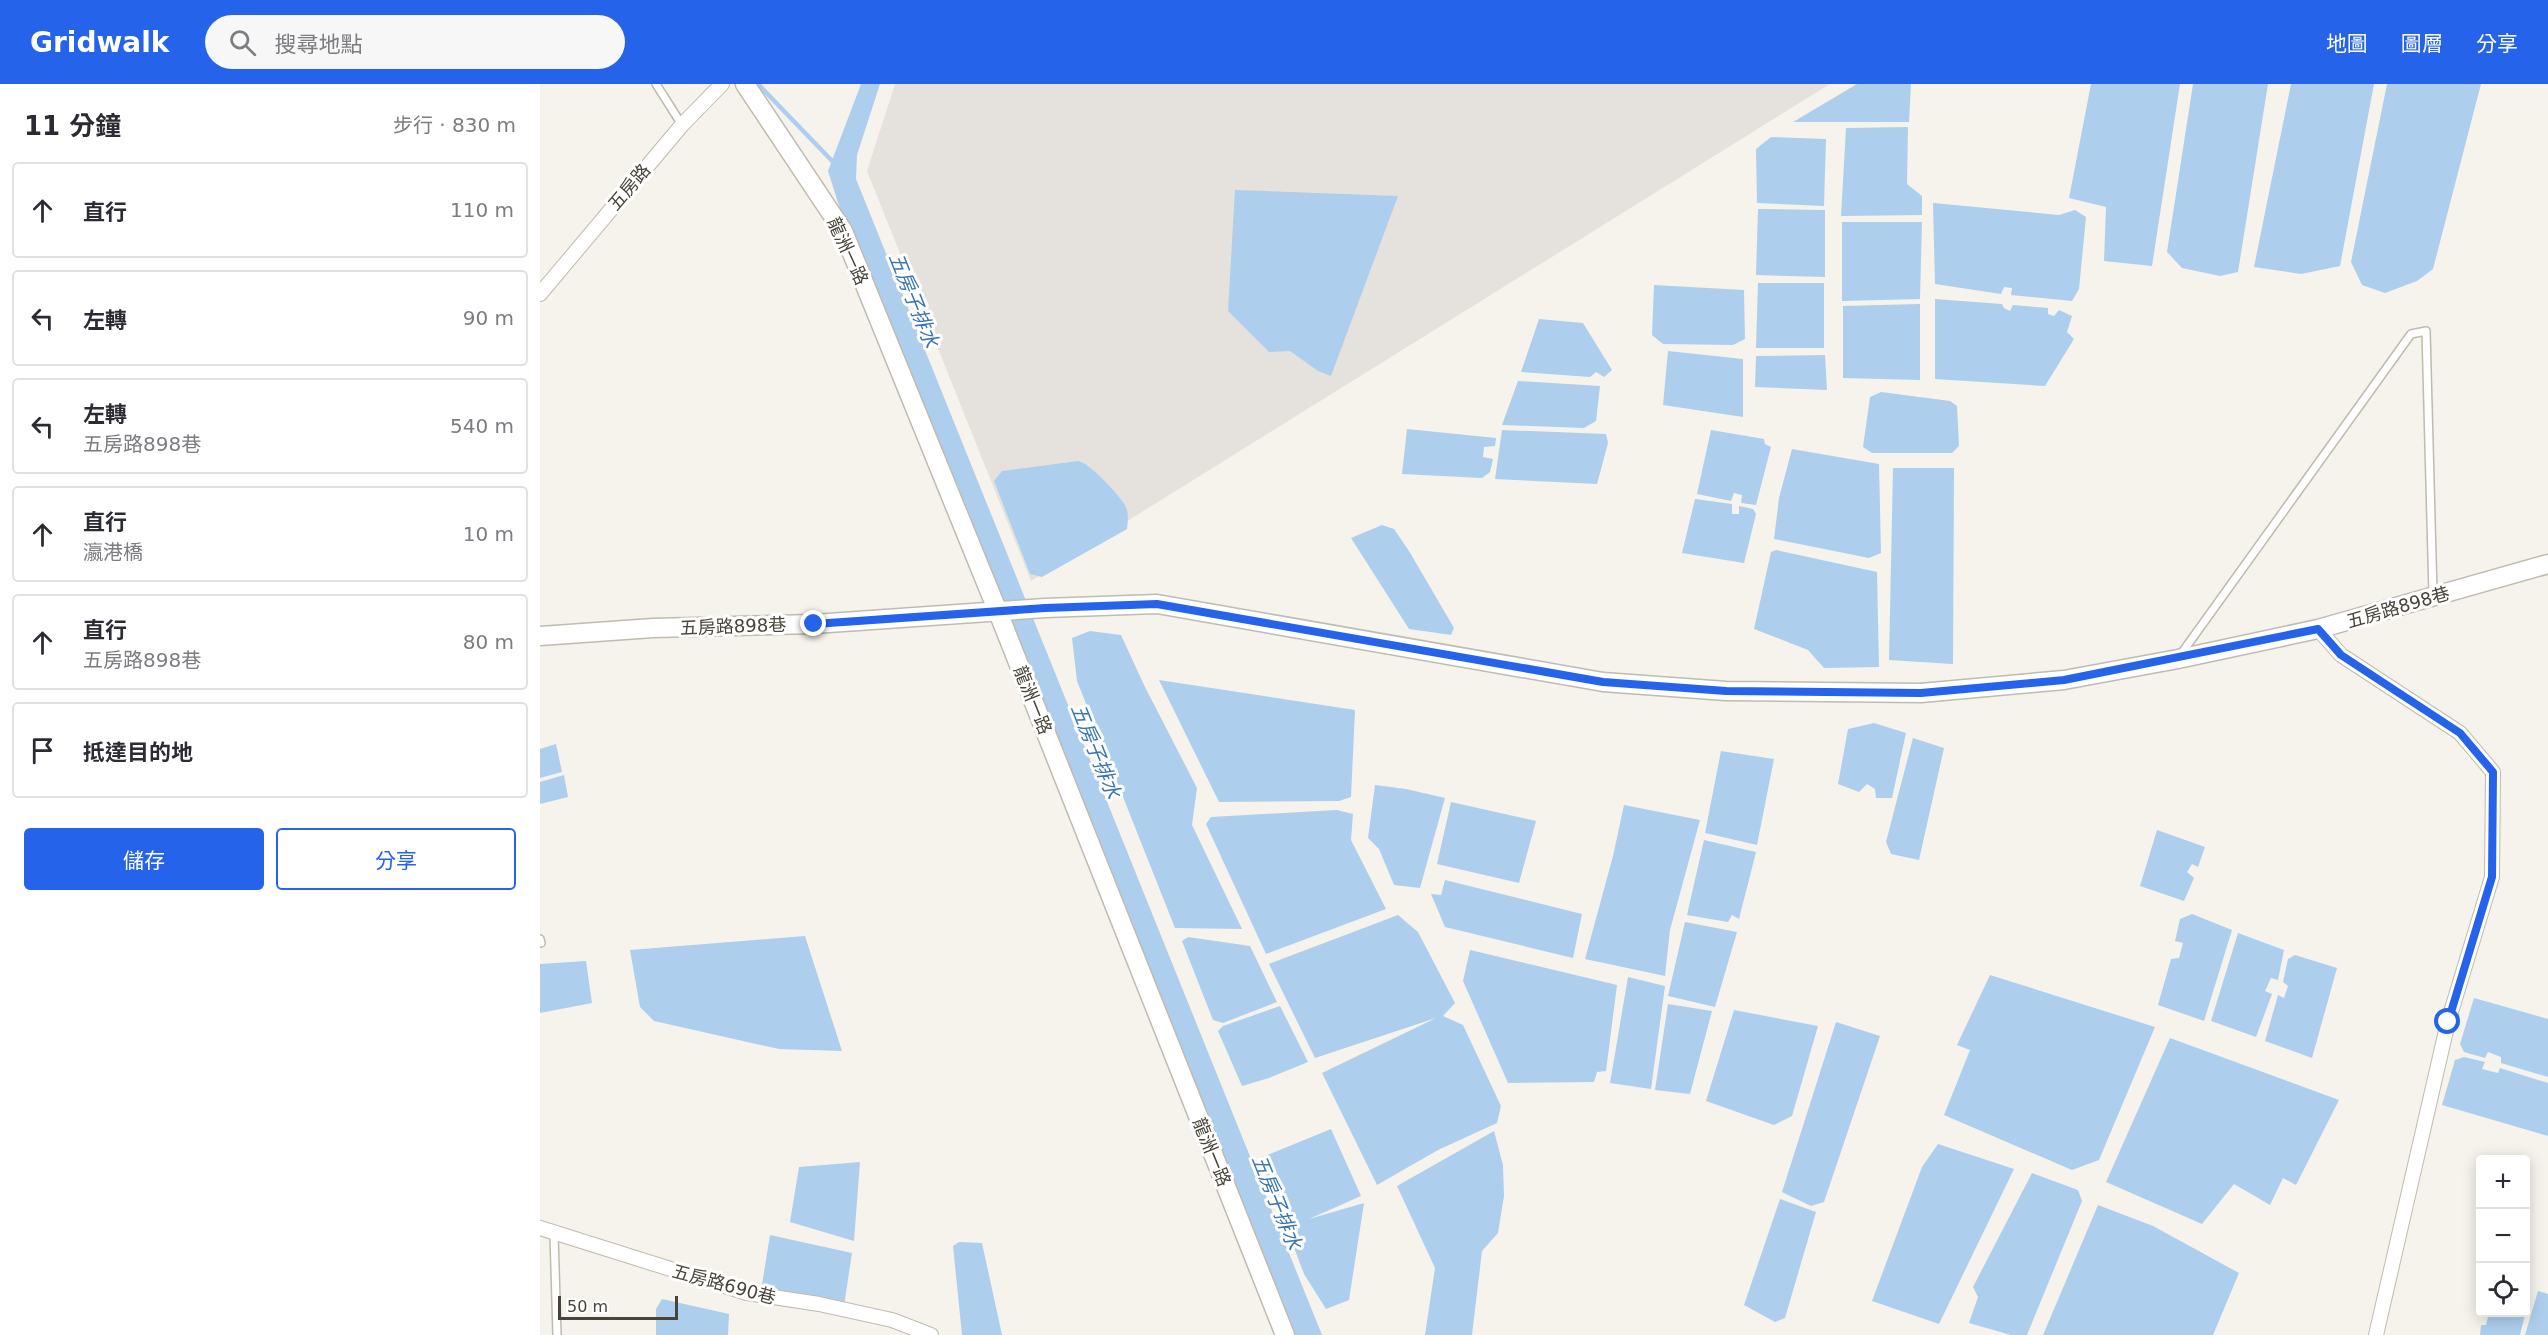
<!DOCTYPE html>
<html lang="zh-TW">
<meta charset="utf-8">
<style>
body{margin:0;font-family:"DejaVu Sans","Noto Sans TC",sans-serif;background:#f7f7f7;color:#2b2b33}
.controls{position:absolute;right:18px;bottom:18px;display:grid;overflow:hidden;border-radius:6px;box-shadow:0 3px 15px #0003}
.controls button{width:54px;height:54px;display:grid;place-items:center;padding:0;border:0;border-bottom:2px solid #e1e1e2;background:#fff;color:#2b2b33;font:30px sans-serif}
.scale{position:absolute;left:18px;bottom:15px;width:120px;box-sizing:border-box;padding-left:6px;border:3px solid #49443a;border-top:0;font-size:16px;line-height:21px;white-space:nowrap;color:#49443a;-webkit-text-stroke:4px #fff;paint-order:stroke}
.stop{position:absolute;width:18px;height:18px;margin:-14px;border:4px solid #2563eb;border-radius:50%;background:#fff}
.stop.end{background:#2563eb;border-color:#fff;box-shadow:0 2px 6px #0008}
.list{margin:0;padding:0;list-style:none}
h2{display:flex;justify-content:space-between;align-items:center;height:78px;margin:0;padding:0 24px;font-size:26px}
h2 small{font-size:20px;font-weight:400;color:#7c7c81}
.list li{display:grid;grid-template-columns:39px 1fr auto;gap:18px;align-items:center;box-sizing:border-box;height:96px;margin:0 12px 12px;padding:0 12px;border:2px solid #e1e1e2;border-radius:6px}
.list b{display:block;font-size:22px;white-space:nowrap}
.list p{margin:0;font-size:20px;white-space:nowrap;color:#7c7c81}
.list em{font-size:20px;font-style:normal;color:#7c7c81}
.actions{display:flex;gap:12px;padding:18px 24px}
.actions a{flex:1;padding:14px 0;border:2px solid #2563eb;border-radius:6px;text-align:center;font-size:21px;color:#2563eb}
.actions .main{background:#2563eb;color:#fff}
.icon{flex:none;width:33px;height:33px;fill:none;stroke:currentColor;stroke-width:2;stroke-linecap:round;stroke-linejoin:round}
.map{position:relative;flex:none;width:2008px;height:1251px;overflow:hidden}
header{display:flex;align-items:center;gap:36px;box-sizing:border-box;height:84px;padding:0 30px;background:#2563eb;color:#fff}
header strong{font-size:28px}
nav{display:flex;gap:33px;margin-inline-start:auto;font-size:21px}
.search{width:420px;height:54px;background:#f7f7f7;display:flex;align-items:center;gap:15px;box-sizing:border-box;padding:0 21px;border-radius:33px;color:#7c7c81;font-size:22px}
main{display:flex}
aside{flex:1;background:#fff}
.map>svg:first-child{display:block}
</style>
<header>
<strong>Gridwalk</strong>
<div class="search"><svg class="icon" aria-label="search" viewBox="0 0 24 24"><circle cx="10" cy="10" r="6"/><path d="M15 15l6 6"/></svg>搜尋地點</div>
<nav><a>地圖</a><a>圖層</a><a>分享</a></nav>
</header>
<main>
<aside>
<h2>11 分鐘<small>步行 · 830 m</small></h2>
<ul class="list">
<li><svg class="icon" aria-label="ahead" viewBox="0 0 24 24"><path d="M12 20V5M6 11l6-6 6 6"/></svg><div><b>直行</b></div><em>110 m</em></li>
<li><svg class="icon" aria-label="left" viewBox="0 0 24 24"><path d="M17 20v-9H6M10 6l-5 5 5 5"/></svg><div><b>左轉</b></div><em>90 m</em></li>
<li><svg class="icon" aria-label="left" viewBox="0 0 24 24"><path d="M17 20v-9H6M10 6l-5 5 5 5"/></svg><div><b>左轉</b><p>五房路898巷</p></div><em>540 m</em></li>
<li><svg class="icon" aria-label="ahead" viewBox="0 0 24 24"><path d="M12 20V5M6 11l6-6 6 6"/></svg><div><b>直行</b><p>瀛港橋</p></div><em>10 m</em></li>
<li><svg class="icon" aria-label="ahead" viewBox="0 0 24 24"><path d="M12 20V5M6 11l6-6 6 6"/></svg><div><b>直行</b><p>五房路898巷</p></div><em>80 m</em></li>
<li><svg class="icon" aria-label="arrive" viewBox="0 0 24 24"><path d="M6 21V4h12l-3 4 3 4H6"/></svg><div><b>抵達目的地</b></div></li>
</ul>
<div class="actions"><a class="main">儲存</a><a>分享</a></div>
</aside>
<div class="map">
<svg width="2008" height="1251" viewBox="0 0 2008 1251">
<rect width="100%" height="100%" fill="#f5f3ec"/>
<path fill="#e5e2dd" d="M355,0h935l-799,497 -164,-410z"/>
<path fill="#adcfed" d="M321,0h19l-23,71 -1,24 466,1156h-31l-444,-1104 -19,-60z
M1317,0h54l-2,38h-116z
M1551,0h89l-28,182 -48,-5 2,-54 -37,-9z
M1653,0h75l-30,188 -18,4 -38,-8 -15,-16z
M1751,0h83l-34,182 -39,8 -47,-7z
M1847,0h94l-48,185 -16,12 -32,12 -23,-8 -11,-23z
M1368,43l-1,57 15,12v19l-81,1 5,-88z
M1231,53l55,2 -2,67 -67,-3 -1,-54z
M695,106l163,6 -67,180 -13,-5 -28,-20 -21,1 -41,-41z
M1393,119l126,12 16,-5 11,7 -7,72 -7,12 -61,-6 1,-7 -8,-1 -3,7 -66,-10z
M1218,125l67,1v67l-69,-2z
M1302,138h80l-2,77 -78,2z
M1218,199h66v65h-68z
M1114,201l90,5 1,49 -12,6 -70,-1 -11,-9z
M1395,215l67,5 2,4 6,3 3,-6 35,3v6l6,2 5,-6 13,6 -5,16 7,7 -29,47 -110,-7z
M1380,220v76l-77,-2v-72z
M999,235l44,4 29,47 -8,7 -8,-5 -6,5 -69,-5z
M1128,267l75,8v58l-80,-12z
M1285,271l2,35 -72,-3 1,-31z
M978,297l82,5 -4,35 -12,7 -82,-3z
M1341,308l69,9 7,5 2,40 -7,7h-80l-9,-6 7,-50z
M867,345l89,9 -1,8 -11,1 -1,10 10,2 -3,13 -8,6 -80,-4z
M962,346l104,4 2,9 -11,41 -102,-5z
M1171,346l53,9 1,5 6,3 -15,58 -15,-2 1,-8 -8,-2 -3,8 -34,-7z
M1252,365l87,15 2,89 -12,5 -95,-19 5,-41z
M538,377c12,2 40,33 47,44 4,7 3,16 2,24l-85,48 -12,-3 -36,-93 8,-10z
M1353,384h61l-1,196 -64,-4z
M1155,415l37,5v10h7v-8l14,3 3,5 -12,49 -62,-10z
M842,441l12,4 15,22 45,77 -3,7 -42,-6 -58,-91z
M1236,466l101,22 2,95 -55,1 -16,-18 -54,-21 17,-77z
M550,547l31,4 23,50 53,103 -5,37 50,104 -67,-1 -98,-247 -5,-43z
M619,596l196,30 -4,87 -12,4 -120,1z
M1334,639l32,10 -14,65h-16l-1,-9 -8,-5 -8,8 -21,-8 10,-55z
M1373,654l31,10 -25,112 -28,-6 -5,-12z
M16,660l6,28 -22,6v-29z
M1181,667l53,8 -17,86 -52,-12z
M24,691l4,22 -28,7v-22z
M835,701l31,4 39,9 -25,90 -26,-3 -15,-36 -11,-11z
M911,718l85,19 -17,62 -82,-19z
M1084,721l76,15 -30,110 -5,46 -80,-17 28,-103z
M797,726l16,4 -2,26 35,69 -120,45 -60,-130 5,-7z
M1617,746l48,17 -7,20 -6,-3 -5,8 7,6 -10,23 -44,-15z
M1164,756l52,12 -17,67 -7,-4 -4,7 -41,-7z
M905,796l137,34 -9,44 -128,-31 -14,-33 10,1z
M1652,830l40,16 -28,91 -46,-16 13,-46 8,-1 4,-15 -8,-2 5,-22z
M858,831l20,17 37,71 -12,13 20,9 38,81 -4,17 -59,27 -61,35 -55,-112 114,-55 -121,40 -46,-94z
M1145,838l52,10 -22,75 -47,-11z
M1698,849l46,17 -6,30 -7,-2 -6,13 7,3 -16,43 -45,-16z
M265,852l37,115 -63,-2 -125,-28 -14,-14 -10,-57z
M648,853l62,9 27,56 -54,21 -10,-3 -31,-79z
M930,866l147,35 -11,86 -9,1 -3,10 -86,1 -45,-102z
M1755,871l42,13 -25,90 -47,-17 13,-46 6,3 4,-12 -5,-4 5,-23z
M46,877l6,42 -52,10v-49z
M1450,891l165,52 -56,133 -27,10 -128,-55 26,-65 -13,-5z
M1088,893l37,9 -14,103 -41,-6z
M1934,914l74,21v58l-47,-14v-6l-13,-5 -3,6 -21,-6 -4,-8z
M1128,920l44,7 -22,83 -35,-4z
M740,922l28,56 -39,16 -27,8 -24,-55 5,-5z
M1194,926l84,16 -26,90 -18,9 -68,-24z
M1296,938l44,14 -56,166 -13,4 -29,-14z
M1630,954l169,62 -43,85 -13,-7 -13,27 -36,-21 -32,40 -96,-42z
M1924,973l21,5 -3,7 16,4 2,-5 48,15v53l-106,-31 13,-45z
M791,1045l30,67 -52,23 55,-16 -15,97 -23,9 -22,-35 -15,-40 11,-11 -5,2 -13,-10 -22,-57z
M954,1047l9,34 1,31 -6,37 -16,18 -10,84h-47l10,-67 -38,-82z
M1398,1060l76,25 -75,155 -67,-23 50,-134z
M320,1078l-6,79 -64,-19 9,-55z
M1492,1089l46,17 4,11 -55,134h-16l-42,-12 9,-26 -5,-10z
M1240,1115l36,13 -31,106 -10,4 -31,-17z
M1558,1121l55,21 86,47 -26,62h-170z
M230,1151l82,18 -8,53 -83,-15z
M419,1158l23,1 20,92h-40l-9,-89z
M1986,1203l3,1v11l-9,36h-40l1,-10h5l3,-12 37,-1z
M1998,1207l10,3v41h-23z
M122,1215l67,15 -1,21h-72v-26z"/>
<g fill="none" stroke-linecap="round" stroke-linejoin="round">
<path stroke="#adcfed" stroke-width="4.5" d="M218,0l78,81"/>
<defs>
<path id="service" d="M116,0l26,41
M1641,570l230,-320 15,-3 7,264
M0,855l1,4
M14,1150l3,101"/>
<path id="minor" d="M0,210l142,-169 40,-41
M1778,545l23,26 119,78 33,39 -1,105 -44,145 -72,313
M0,1144l207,65 72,11 73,16 39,15"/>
<path id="tertiary" d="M205,0l98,147 155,381 287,723
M0,552l113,-8 161,-4 231,-16 112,-4 446,78 123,9 195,2 143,-13 114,-21 140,-30 230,-65"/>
</defs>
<use href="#service" stroke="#c0bbaf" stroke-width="10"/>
<use href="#minor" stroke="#c0bbaf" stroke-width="16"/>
<use href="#tertiary" stroke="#c0bbaf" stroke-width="21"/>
<use href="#service" stroke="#fff" stroke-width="7"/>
<use href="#minor" stroke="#fff" stroke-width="14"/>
<use href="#tertiary" stroke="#fff" stroke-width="18"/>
</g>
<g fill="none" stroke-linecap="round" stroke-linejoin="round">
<path stroke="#2563eb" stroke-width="8" d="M274,540l231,-16 112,-4 446,78 123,9 195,2 143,-13 254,-51 23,26 119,78 33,39 -1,105 -44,145"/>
</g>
<g text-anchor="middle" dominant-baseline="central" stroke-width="6" stroke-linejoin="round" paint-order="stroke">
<g font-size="18" fill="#49443a" stroke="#fff">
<text transform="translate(89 103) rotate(-50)">五房路</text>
<text transform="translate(308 167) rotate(65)">龍洲一路</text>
<text transform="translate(1858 523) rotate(-16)">五房路898巷</text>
<text transform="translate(193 542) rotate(-2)">五房路898巷</text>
<text transform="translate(493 616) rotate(68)">龍洲一路</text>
<text transform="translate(672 1068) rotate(68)">龍洲一路</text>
<text transform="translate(184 1200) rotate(15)">五房路690巷</text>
</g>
<g font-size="20" font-style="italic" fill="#3876b1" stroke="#fff">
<text transform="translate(374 216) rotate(68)">五房子排水</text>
<text transform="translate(556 667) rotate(68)">五房子排水</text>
<text transform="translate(737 1118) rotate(68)">五房子排水</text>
</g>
</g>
</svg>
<div class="controls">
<button>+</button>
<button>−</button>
<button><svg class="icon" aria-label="locate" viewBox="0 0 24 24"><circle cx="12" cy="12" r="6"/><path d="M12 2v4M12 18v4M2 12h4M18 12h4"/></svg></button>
</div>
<div class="scale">50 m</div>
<div class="stop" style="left:1908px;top:938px"></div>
<div class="stop end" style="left:274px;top:540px"></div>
</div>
</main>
